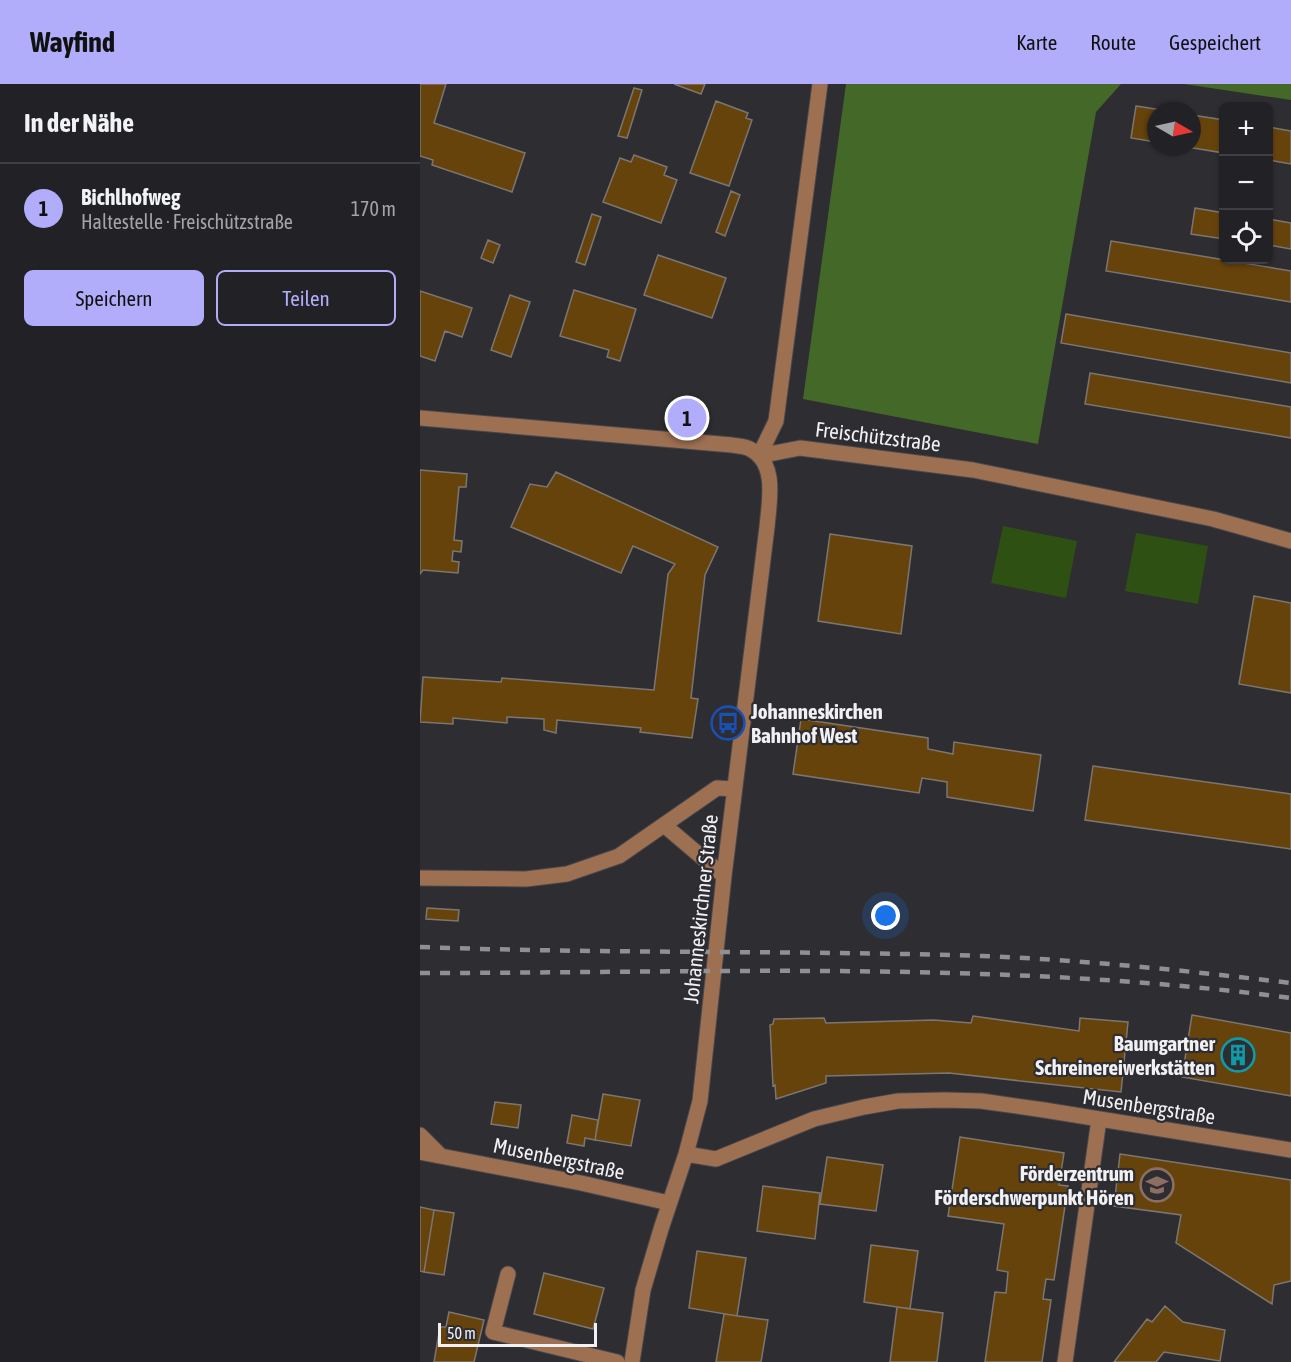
<!DOCTYPE html>
<html lang="de">
<meta charset="utf-8">
<style>
body{margin:0;font-family:"Asap Condensed",sans-serif;background:#2e2f32;color:#f1f3f6}
.controls{position:absolute;right:18px;top:18px;display:grid;overflow:hidden;border-radius:9px;box-shadow:0 2px 4px #0004}
.controls button{width:54px;height:54px;display:grid;place-items:center;padding:0;border:0;border-bottom:2px solid #3f3f43;background:#222226;color:#f1f3f6;font:30px sans-serif}
.compass{position:absolute;left:727px;top:18px;width:54px;height:54px;border-radius:50%;background:#222226;box-shadow:0 2px 4px #0004;rotate:99deg}
.scale{position:absolute;left:18px;bottom:15px;width:159px;box-sizing:border-box;padding-left:6px;border:3px solid #f1f1f4;border-top:0;font-size:16px;line-height:21px;white-space:nowrap;color:#f1f1f4;-webkit-text-stroke:4px #2e2d32;paint-order:stroke}
.you{position:absolute;left:466px;top:832px;width:21px;height:21px;margin:-15px;border:4px solid #fff;border-radius:50%;background:#1a73e8;box-shadow:0 0 0 9px #1a73e833}
.badge{display:grid;place-items:center;width:39px;height:39px;border-radius:50%;background:#b1adfa;color:#111;font-size:20px;font-weight:700}
.pin{position:absolute;translate:-50% -50%;border:3px solid #fff;box-shadow:0 2px 6px #0006}
.list{margin:0;padding:0;list-style:none}
h2{display:flex;justify-content:space-between;align-items:center;height:78px;margin:0;padding:0 24px;font-size:26px}
h2 small{font-size:20px;font-weight:400;color:#a2a4a7}
.list li{display:grid;grid-template-columns:39px 1fr auto;gap:18px;align-items:center;box-sizing:border-box;height:90px;padding:0 24px;border-top:2px solid #3f3f43}
.list b{display:block;font-size:22px;white-space:nowrap}
.list p{margin:0;font-size:20px;white-space:nowrap;color:#a2a4a7}
.list em{font-size:20px;font-style:normal;color:#a2a4a7}
.actions{display:flex;gap:12px;padding:18px 24px}
.actions a{flex:1;padding:14px 0;border:2px solid #b1adfa;border-radius:9px;text-align:center;font-size:21px;color:#b1adfa}
.actions .main{background:#b1adfa;color:#111}
.icon{flex:none;width:33px;height:33px;fill:none;stroke:currentColor;stroke-width:2;stroke-linecap:round;stroke-linejoin:round}
.map{position:relative;flex:none;width:871px;height:1278px;overflow:hidden}
header{display:flex;align-items:center;gap:36px;box-sizing:border-box;height:84px;padding:0 30px;background:#b1adfa;color:#111}
header strong{font-size:28px}
nav{display:flex;gap:33px;margin-inline-start:auto;font-size:21px}
main{display:flex}
aside{flex:1;background:#222226}
.map>svg:first-child{display:block}
</style>
<header>
<strong>Wayfind</strong>
<nav><a>Karte</a><a>Route</a><a>Gespeichert</a></nav>
</header>
<main>
<aside>
<h2>In der Nähe<small></small></h2>
<ul class="list">
<li><span class="badge">1</span><div><b>Bichlhofweg</b><p>Haltestelle · Freischützstraße</p></div><em>170 m</em></li>
</ul>
<div class="actions"><a class="main">Speichern</a><a>Teilen</a></div>
</aside>
<div class="map">
<svg width="871" height="1278" viewBox="0 0 871 1278">
<rect width="100%" height="100%" fill="#2e2d32"/>
<path fill="#2f5013" d="M583,442l74,15 -11,57 -75,-15z
M716,449l72,13 -10,58 -73,-13z"/>
<path fill="#446828" d="M426,0h275l-25,28 -58,332 -235,-45z
M764,0h107v16z"/>
<path fill="#67430c" stroke="#7b7672" stroke-width="1.5" d="M0,0h26l-12,39 91,30 -13,39 -80,-27 1,-5 -13,-4z
M254,0h31l-4,10z
M214,4l8,2 -15,48 -9,-2z
M296,17l32,12 -2,5 6,2 -23,66 -39,-13z
M716,22l33,5h-13v31l-25,-4z
M772,31l32,5v33l-37,-6h5z
M848,43l23,4v33l-23,-4z
M214,71l33,12 -3,8 13,5 -16,43 -58,-21 17,-44 11,4z
M311,107l9,4 -15,41 -9,-4z
M775,124l29,5v26l-33,-5z
M172,130l9,3 -16,48 -9,-3z
M848,135l23,4v26l-23,-4z
M68,156l12,5 -7,18 -12,-5z
M691,157l180,30v31l-185,-31z
M238,171l68,23 -14,40 -68,-23z
M154,206l62,19 -16,52 -13,-4 2,-7 -49,-14z
M0,207l52,17 -10,29 -17,-6 -10,30 -15,-5z
M90,211l20,7 -19,55 -20,-7z
M646,230l225,39v30l-230,-40z
M670,289l201,34v31l-206,-34z
M0,386l47,4 -1,13h-7l-5,53 8,1 -1,11 -8,-1 -1,10 7,1 -1,11 -35,-3 -3,4z
M136,388l162,75 -13,28 -14,123 7,1 -6,39 -52,-6 1,-4 -84,-8 -1,13 -12,-3v-11l-37,-2v6l-54,-5v6l-33,-2 3,-45 78,5 1,-4 152,12 14,-116 7,-10 -42,-18 -12,27 -110,-46 19,-43 17,3z
M410,450l82,12 -11,88 -83,-13z
M834,512l37,7v90l-52,-9z
M381,635l127,19v11l25,5 1,-12 87,13 -8,56 -86,-14v-15l-25,-4 -3,15 -126,-19z
M673,682l198,28v55l-206,-29z
M7,824l32,2 -1,11 -32,-2z
M772,931l99,18v63l-109,-19z
M553,932l106,15 1,-13 48,4 -7,70 -172,-19 -123,3v7l-50,16 -1,-14 -2,1 -3,-61 3,-1 1,-5 50,-1 2,5 108,-3 37,3z
M183,1010l37,6 -9,46 -36,-6z
M75,1018l26,3 -3,23 -27,-4z
M152,1031l26,5 -3,20 -10,-2 -1,8 -17,-3z
M540,1053l104,16 -5,32 9,1 -14,94 -8,-1 -3,20 8,1 -9,62h-57l10,-70 11,1 2,-21 -11,-2 7,-46 -56,-8z
M700,1070l171,26v101l-17,4 -2,19 -96,-61 5,-28 -67,-9z
M407,1073l56,8 -7,46 -56,-7z
M343,1102l57,7 -5,46 -58,-8z
M0,1123l14,3 -10,62 -4,-1z
M14,1126l20,3 -10,62 -20,-3z
M451,1161l47,6 -8,58 -46,-7z
M277,1167l49,7 -9,58 -48,-8z
M124,1189l60,15 -11,41 -59,-15z
M745,1222l18,16 42,8 -5,31 -56,-9 -8,10h-42l33,-43 5,3z
M477,1223l46,6 -6,49h-47z
M29,1228l35,8 -10,42h-40l6,-35h6z
M304,1230l44,6 -7,42h-45z"/>
<g fill="none" stroke-linecap="round" stroke-linejoin="round">
<defs>
<path id="minor" d="M0,334l312,27c5,1 13,1 18,4 28,14 19,53 17,78l-43,349 -24,225 -14,53 -25,75 -18,61 -11,72
M339,372l41,-8 173,22 240,49 78,22
M339,372l17,-35 44,-337
M244,741l60,51
M0,794l106,1 41,-5 52,-18 98,-68 17,1
M0,1051l19,19
M0,1068l161,31 88,20
M266,1070l30,5 98,-40 50,-12 34,-6 47,-1 36,1 63,9 247,40
M88,1190l-15,58 124,30
M645,1278l34,-243"/>
</defs>
<use href="#minor" stroke="#49484d" stroke-width="17"/>
<use href="#minor" stroke="#9e7052" stroke-width="15"/>
<path stroke="#908f93" stroke-width="4.5" stroke-dasharray="10 10" stroke-linecap="butt" d="M0,863c188,7 376,3 563,9 103,4 206,15 308,27
M0,889c292,0 580,-13 871,25"/>
</g>
<defs>
<symbol id="bus-ring" viewBox="-11 -11 22 22"><circle r="9.5" fill="#2e2d32" stroke="#1a4fb4" stroke-width="1.5"/><path d="M-5-6H5V4H4V6H2V4H-2V6H-4V4H-5ZM-3.5-4V0h7V-4ZM-3.5 1.2v1.5H-2V1.2ZM2 1.2v1.5H3.5V1.2Z" fill="#1a4fb4"/></symbol>
<symbol id="building-ring" viewBox="-11 -11 22 22"><circle r="9.5" fill="#2e2d32" stroke="#0f9aa8" stroke-width="1.5"/><path d="M-4-6H4V6H1V3H-1V6H-4ZM-2.5-4.3h1.7v1.8h-1.7ZM.8-4.3h1.7v1.8H.8ZM-2.5-1h1.7V.8h-1.7ZM.8-1h1.7V.8H.8Z" fill="#0f9aa8"/></symbol>
<symbol id="school-ring" viewBox="-11 -11 22 22"><circle r="9.5" fill="#2e2d32" stroke="#8d6e63" stroke-width="1.5"/><path d="M0-5L7-2L0 1L-7-2ZM-4 1L0 2.5L4 1V4Q0 6-4 4Z" fill="#8d6e63"/></symbol>
</defs>
<g fill-rule="evenodd">
<use href="#bus-ring" x="289" y="620" width="38" height="38"/>
<use href="#building-ring" x="799" y="952" width="38" height="38"/>
<use href="#school-ring" x="718" y="1082" width="38" height="38"/>
</g>
<g text-anchor="middle" dominant-baseline="central" stroke-width="4.5" stroke-linejoin="round" paint-order="stroke">
<g font-size="21" fill="#f1f1f4" stroke="#2e2d32">
<text transform="translate(458 352) rotate(7)">Freischützstraße</text>
<text transform="translate(280 825) rotate(-84)">Johanneskirchner Straße</text>
<text transform="translate(729 1022) rotate(9)">Musenbergstraße</text>
<text transform="translate(139 1074) rotate(12)">Musenbergstraße</text>
</g>
<g font-size="21" font-weight="bold" fill="#f1f1f4" stroke="#2e2d32" text-anchor="end">
<text x="331" y="627" text-anchor="start">Johanneskirchen<tspan x="331" dy="24">Bahnhof West</tspan></text>
<text x="795" y="959">Baumgartner<tspan x="795" dy="24">Schreinereiwerkstätten</tspan></text>
<text x="714" y="1089">Förderzentrum<tspan x="714" dy="24">Förderschwerpunkt Hören</tspan></text>
</g>
</g>
</svg>
<div class="controls">
<button>+</button>
<button>−</button>
<button><svg class="icon" aria-label="locate" viewBox="0 0 24 24"><circle cx="12" cy="12" r="6"/><path d="M12 2v4M12 18v4M2 12h4M18 12h4"/></svg></button>
</div>
<svg class="compass" viewBox="-18 -18 36 36"><path d="M0-13l5 13h-10z" fill="#e53935"/><path d="M0 13l5-13h-10z" fill="#a2a4a7"/></svg>
<div class="scale">50 m</div>
<div class="you"></div>
<div class="pin badge" style="left:267px;top:334px">1</div>
</div>
</main>
